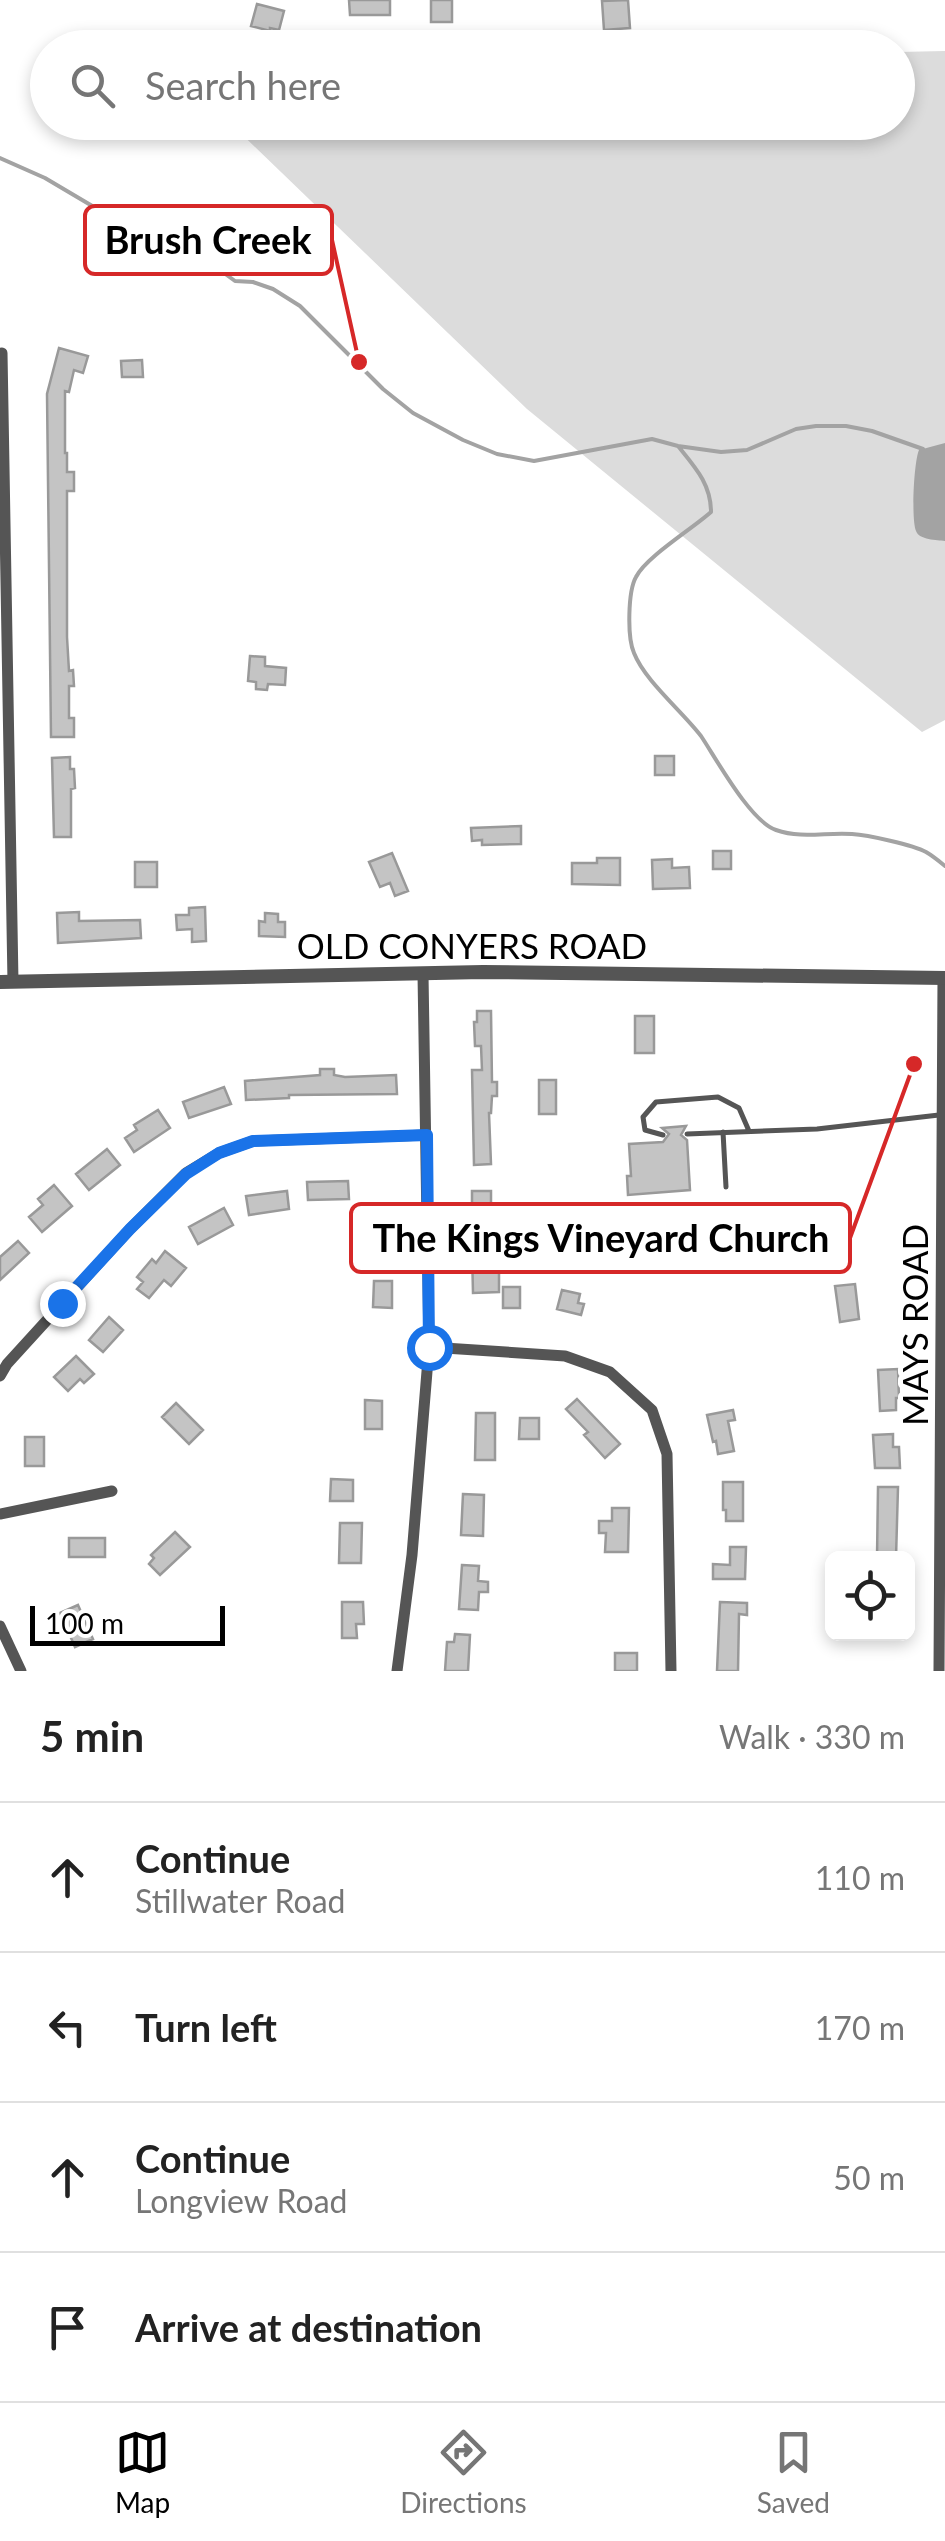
<!DOCTYPE html>
<meta charset="utf-8">
<style>
body{margin:0;font-family:Lato,sans-serif;background:#f6f6f6;color:#222}
.controls{position:absolute;right:30px;bottom:30px;display:grid;overflow:hidden;border-radius:15px;box-shadow:0 5px 15px #0003}
.controls button{width:90px;height:90px;display:grid;place-items:center;padding:0;border:0;border-bottom:2px solid #e0e0e0;background:#fff;color:#222;font:50px sans-serif}
.scale{position:absolute;left:30px;bottom:25px;width:195px;box-sizing:border-box;padding-left:10px;border:5px solid #000;border-top:0;font-size:28px;line-height:35px;white-space:nowrap;color:#000;-webkit-text-stroke:8px #fff;paint-order:stroke}
.stop{position:absolute;width:30px;height:30px;margin:-22px;border:8px solid #1a73e8;border-radius:50%;background:#fff}
.stop.end{background:#1a73e8;border-color:#fff;box-shadow:0 2px 10px #0008}
.list{margin:0;padding:0;list-style:none}
h2{display:flex;justify-content:space-between;align-items:center;height:130px;margin:0;padding:0 40px;font-size:42px}
h2 small{font-size:32px;font-weight:400;color:#767676}
.list li{display:grid;grid-template-columns:65px 1fr auto;gap:30px;align-items:center;box-sizing:border-box;height:150px;padding:0 40px;border-top:2px solid #e0e0e0}
.list b{display:block;font-size:38px;white-space:nowrap}
.list p{margin:0;font-size:32px;white-space:nowrap;color:#767676}
.list em{font-size:32px;font-style:normal;color:#767676}
.icon{flex:none;width:55px;height:55px;fill:none;stroke:currentColor;stroke-width:2;stroke-linecap:round;stroke-linejoin:round}
.map{position:relative;flex:none;width:945px;height:1671px;overflow:hidden}
.search{position:absolute;background:#fff;box-shadow:0 5px 15px #0003;left:30px;right:30px;top:30px;height:110px;display:flex;align-items:center;gap:25px;box-sizing:border-box;padding:0 35px;border-radius:55px;color:#767676;font-size:38px}
.sheet{height:730px;background:#fff}
nav{display:flex;justify-content:space-around;align-items:center;box-sizing:border-box;height:140px;border-top:2px solid #e0e0e0;background:#fff;font-size:28px;color:#767676}
nav a{display:grid;justify-items:center;gap:5px}
nav .on{color:#000}
.map>svg:first-child{display:block}
</style>
<div class="map">
<svg width="945" height="1671" viewBox="0 0 945 1671">
<rect width="100%" height="100%" fill="#fff"/>
<path fill="#dcdcdc" d="M945,51v669l-23,12 -395,-323 -297,-286 668,-1v-70z"/>
<path fill="#a3a3a3" d="M945,443v98c-8,-1 -26,-1 -29,-10 -5,-12 -2,-70 3,-81z"/>
<g fill="none" stroke-linecap="round" stroke-linejoin="round">
<path stroke="#a3a3a3" stroke-width="4" d="M0,158l45,20 49,29 119,58 22,16 18,1 20,7 27,17 83,83 30,24 50,27 34,14 37,7 118,-22 26,7 43,6 26,-2 49,-21 20,-3h30l26,5 51,18
M678,446c17,21 33,38 33,66 -19,17 -65,45 -75,65 -8,14 -9,60 -2,76 11,28 48,58 67,83 16,24 49,85 75,94 26,9 50,2 76,4 16,1 61,11 74,18 7,4 13,9 19,14"/>
</g>
<path fill="#c4c4c4" stroke="#999" stroke-width="2.5" d="M349,0h41v15h-40z
M431,0h21v22h-21z
M628,0l2,28 -26,2 -2,-29z
M257,4l27,7 -5,19 -9,-2v3l-19,-5z
M59,348l29,8 -5,17 -9,-3 -5,22 -4,-1v62h2v19h7v19h-7v146l2,34 4,-1 1,16h-5v32h5v19h-23l-4,-343z
M142,360l1,17h-21l-1,-16z
M250,656l15,1v9l21,2 -1,17 -17,-1 -1,6 -11,-1v-7l-8,-1z
M655,756h19v19h-19z
M70,757v12h4l1,19 -4,1v48h-17l-2,-79z
M521,826v18l-39,1v-5l-10,1 -1,-13z
M713,851h18v18h-18z
M392,853l16,38 -13,5 -5,-13 -10,4 -11,-25z
M597,858h23v27l-48,-1v-21h25z
M672,859v9l17,-1 1,21 -37,1 -1,-29z
M135,862h22v25h-22z
M205,907l1,34 -14,1v-13l-15,1 -1,-15h13v-7z
M79,912v9l61,-1 1,18 -83,5 -1,-30z
M265,913l13,1v8h7v15l-26,-1v-15l6,1z
M477,1011h14l1,71h5v14h-5l-1,17h-2l2,51 -17,1 -2,-95h10l-1,-24h-6l-1,-24h3z
M635,1016h19v37h-19z
M320,1069h14v6l11,2 51,-2 1,19 -108,1v3l-43,2 -1,-19 75,-6z
M539,1080h17v34h-17z
M224,1087l7,17 -42,14 -6,-16z
M158,1110l12,18 -36,24 -9,-14 12,-8 -3,-5z
M686,1126l-5,9 6,5 3,50 -62,5 -1,-19h4l-2,-32 34,-2 6,-8 -7,-6z
M107,1149l13,16 -31,25 -13,-16z
M348,1181l1,18 -41,1 -1,-18z
M54,1185l18,21 -30,26 -13,-15 14,-12 -5,-6z
M287,1191l2,18 -40,6 -3,-19z
M472,1191h19v41h-19z
M224,1208l9,17 -35,19 -9,-17z
M18,1241l11,12 -29,27v-23z
M165,1251l21,17 -15,18 -7,-6 -15,18 -12,-9 6,-7 -6,-5 15,-18 4,4z
M472,1251h19l1,12h7v29l-26,1z
M374,1281h18v27l-19,-1z
M855,1284l4,35 -19,3 -5,-36z
M503,1287h17v21h-17z
M562,1290l18,4 -2,9 6,1 -3,11 -24,-6z
M109,1317l14,13 -20,22 -14,-12z
M76,1356l18,18 -10,9 -4,-4 -12,12 -14,-14z
M898,1369l1,29h-3v12l-16,1 -2,-41z
M577,1399l43,45 -15,14 -21,-23 4,-3 -22,-23z
M365,1400l17,1v28h-17z
M176,1403l27,27 -14,14 -27,-27z
M733,1410l2,10 -7,1 6,30 -16,3 -2,-13 -3,1 -6,-27z
M476,1413h19v47h-20z
M520,1418h19v21h-20z
M893,1434v13h6l1,21h-25l-2,-33z
M25,1437h19v29h-19z
M331,1479l22,1v21h-23z
M723,1482h20v39h-17v-11h-3z
M878,1487h20l-2,71h-19z
M463,1494l21,1 -1,41 -22,-1z
M612,1508h17l-1,44h-23l1,-19h-7v-12h13z
M340,1523h22l-1,40h-22z
M175,1532l15,15 -30,28 -11,-11 5,-6 -3,-3z
M69,1538h36v19h-36z
M730,1547h16l-1,32h-32v-15l17,1z
M462,1565l17,1 -1,15 10,1v10h-9l-1,18 -19,-1z
M342,1602h21l1,22h-8l1,14h-15z
M720,1602l27,1v12l-8,-1 -1,57h-21z
M78,1605l15,34 -18,8 -15,-34z
M455,1634l15,1 -2,36h-23l2,-29h7z
M615,1653h22v18h-22z"/>
<g fill="none" stroke-linecap="round" stroke-linejoin="round">
<path stroke="#555" stroke-width="5" d="M723,1132l3,55
M687,1134l130,-5 122,-14
M663,1135l-18,-5 -2,-13 13,-15 62,-5 21,11 10,23"/>
<path stroke="#555" stroke-width="11" d="M2,353l11,629
M429,1347l136,9 45,16 42,38 15,44 4,217
M0,1376l7,-12 123,-135 56,-56 33,-20 34,-12 174,-6
M0,1514l112,-23
M0,1626l21,45
M397,1671l15,-116 17,-208 -6,-373
M939,1671l4,-692"/>
<path stroke="#555" stroke-width="14" d="M0,982l483,-10 462,6"/>
</g>
<g fill="none" stroke-linecap="round" stroke-linejoin="round">
<path stroke="#1a73e8" stroke-width="12" d="M62,1303l68,-74 56,-55 33,-21 34,-12 174,-6 2,212"/>
</g>
<g text-anchor="middle" dominant-baseline="central" stroke-width="10" stroke-linejoin="round" paint-order="stroke">
<g font-size="35" fill="#000" stroke="#fff">
<text x="472" y="945">OLD CONYERS ROAD</text>
<text transform="translate(914 1325) rotate(-90)">MAYS ROAD</text>
</g>
</g>
<path fill="none" stroke="#d62828" stroke-width="4" d="M359 362L332 240M914 1064L850 1238"/>
<g fill="#d62828" stroke="#fff" stroke-width="4">
<circle cx="359" cy="362" r="10"/>
<circle cx="914" cy="1064" r="10"/>
</g>
<g fill="#fff" stroke="#d62828" stroke-width="4">
<rect x="85" y="206" width="247" height="68" rx="10"/>
<rect x="351" y="1204" width="499" height="68" rx="10"/>
</g>
<g font-size="38" text-anchor="middle" font-weight="bold" fill="#000">
<text x="208" y="254">Brush Creek</text>
<text x="601" y="1252">The Kings Vineyard Church</text>
</g>
</svg>
<div class="controls">
<button><svg class="icon" aria-label="locate" viewBox="0 0 24 24"><circle cx="12" cy="12" r="6"/><path d="M12 2v4M12 18v4M2 12h4M18 12h4"/></svg></button>
</div>
<div class="scale">100 m</div>
<div class="stop" style="left:429px;top:1347px"></div>
<div class="stop end" style="left:62px;top:1303px"></div>
<div class="search"><svg class="icon" aria-label="search" viewBox="0 0 24 24"><circle cx="10" cy="10" r="6"/><path d="M15 15l6 6"/></svg>Search here</div>
</div>
<section class="sheet">
<h2>5 min<small>Walk · 330 m</small></h2>
<ul class="list">
<li><svg class="icon" aria-label="ahead" viewBox="0 0 24 24"><path d="M12 20V5M6 11l6-6 6 6"/></svg><div><b>Continue</b><p>Stillwater Road</p></div><em>110 m</em></li>
<li><svg class="icon" aria-label="left" viewBox="0 0 24 24"><path d="M17 20v-9H6M10 6l-5 5 5 5"/></svg><div><b>Turn left</b></div><em>170 m</em></li>
<li><svg class="icon" aria-label="ahead" viewBox="0 0 24 24"><path d="M12 20V5M6 11l6-6 6 6"/></svg><div><b>Continue</b><p>Longview Road</p></div><em>50 m</em></li>
<li><svg class="icon" aria-label="arrive" viewBox="0 0 24 24"><path d="M6 21V4h12l-3 4 3 4H6"/></svg><div><b>Arrive at destination</b></div></li>
</ul>
</section>
<nav>
<a class="on"><svg class="icon" aria-label="map" viewBox="0 0 24 24"><path d="M3 6l6-2 6 2 6-2v14l-6 2-6-2-6 2zM9 4v14M15 6v14"/></svg>Map</a>
<a><svg class="icon" aria-label="directions" viewBox="0 0 24 24"><path d="M12 3l9 9-9 9-9-9zM9 14v-3h6M13 9l2 2-2 2"/></svg>Directions</a>
<a><svg class="icon" aria-label="saved" viewBox="0 0 24 24"><path d="M7 4h10v16l-5-4-5 4z"/></svg>Saved</a>
</nav>
